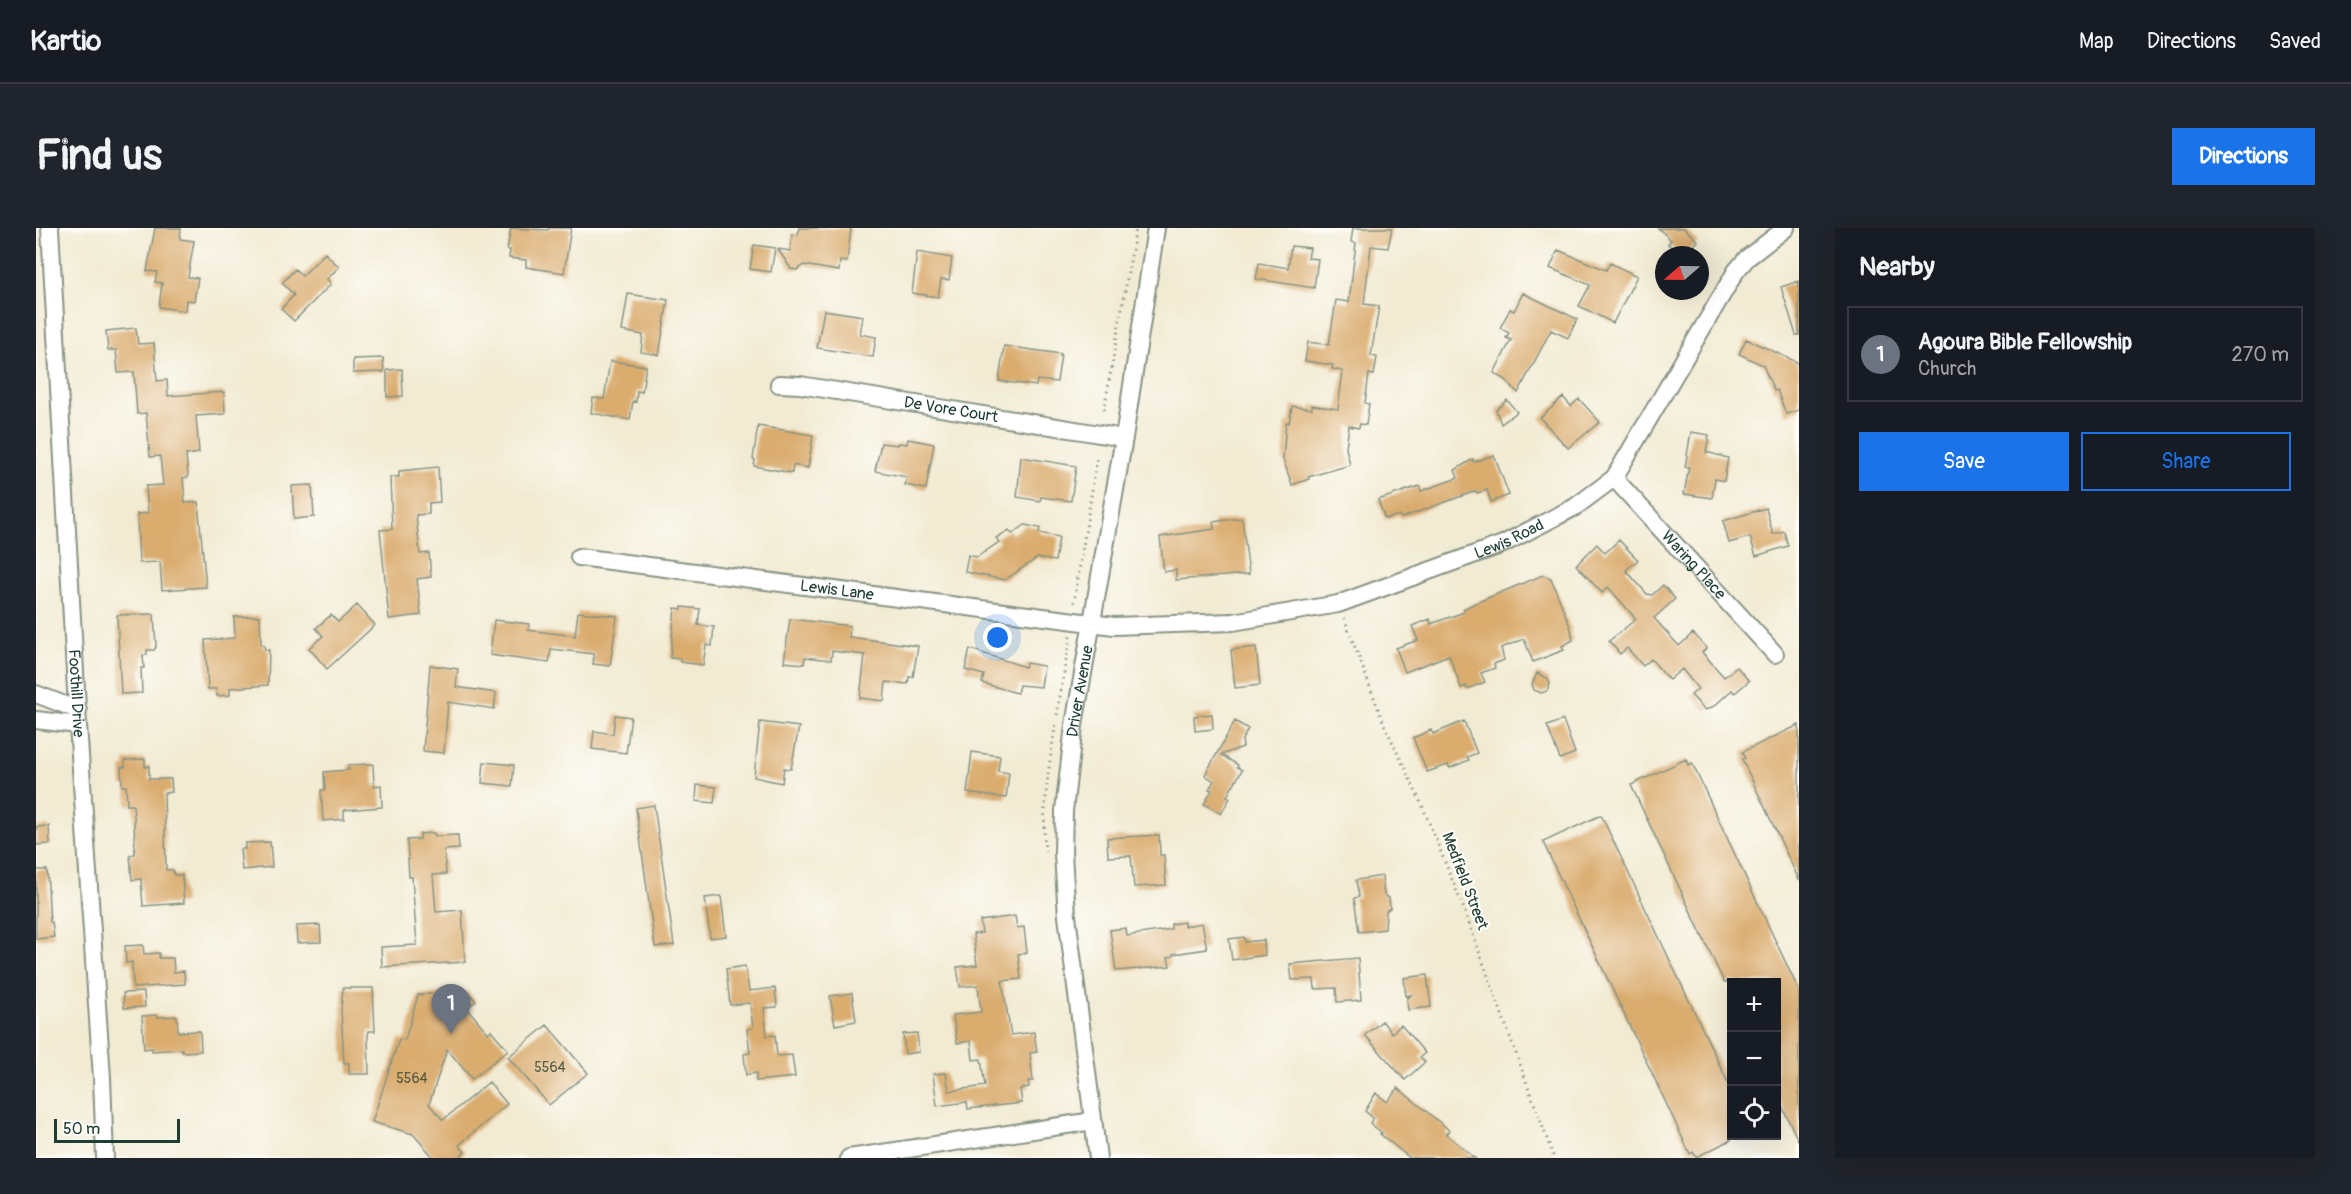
<!DOCTYPE html>
<meta charset="utf-8">
<style>
body{margin:0;font-family:Pangolin,sans-serif;background:#20242c;color:#f1f3f6}
.controls{position:absolute;right:18px;bottom:18px;display:grid;overflow:hidden;border-radius:0px;box-shadow:0 6px 24px #0002}
.controls button{width:54px;height:54px;display:grid;place-items:center;padding:0;border:0;border-bottom:2px solid #363941;background:#171b24;color:#f1f3f6;font:30px sans-serif}
.compass{position:absolute;left:1619px;top:18px;width:54px;height:54px;border-radius:50%;background:#171b24;box-shadow:0 6px 24px #0002;rotate:250deg}
.scale{position:absolute;left:18px;bottom:15px;width:126px;box-sizing:border-box;padding-left:6px;border:3px solid #1f3d34;border-top:0;font-size:16px;line-height:21px;white-space:nowrap;color:#1f3d34;-webkit-text-stroke:4px #fdfcf7;paint-order:stroke}
.you{position:absolute;left:962px;top:410px;width:21px;height:21px;margin:-15px;border:4px solid #fff;border-radius:50%;background:#1a73e8;box-shadow:0 0 0 9px #1a73e833}
.badge{display:grid;place-items:center;width:39px;height:39px;border-radius:50%;background:#1a73e8;color:#fff;font-size:20px;font-weight:700}
.pin{position:absolute;translate:-50% -50px;filter:drop-shadow(0 2px 3px #0008)}
.pin::after{content:'';position:absolute;top:32px;width:21px;height:18px;background:inherit;clip-path:polygon(0 0,100% 0,50% 100%)}
.list{margin:0;padding:0;list-style:none}
h2{display:flex;justify-content:space-between;align-items:center;height:78px;margin:0;padding:0 24px;font-size:26px}
h2 small{font-size:20px;font-weight:400;color:#9ea1a6}
.list li{display:grid;grid-template-columns:39px 1fr auto;gap:18px;align-items:center;box-sizing:border-box;height:96px;margin:0 12px 12px;padding:0 12px;border:2px solid #363941;border-radius:0px}
.list b{display:block;font-size:22px;white-space:nowrap}
.list p{margin:0;font-size:20px;white-space:nowrap;color:#9ea1a6}
.list em{font-size:20px;font-style:normal;color:#9ea1a6}
.actions{display:flex;gap:12px;padding:18px 24px}
.actions a{flex:1;padding:14px 0;border:2px solid #1a73e8;border-radius:0px;text-align:center;font-size:21px;color:#1a73e8}
.actions .main{background:#1a73e8;color:#fff}
.icon{flex:none;width:33px;height:33px;fill:none;stroke:currentColor;stroke-width:2;stroke-linecap:round;stroke-linejoin:round}
.map{position:relative;flex:none;width:1763px;height:930px;overflow:hidden;border-radius:0px}
header{display:flex;align-items:center;gap:36px;box-sizing:border-box;height:84px;padding:0 30px;background:#171b24;border-bottom:2px solid #363941}
header strong{font-size:28px}
nav{display:flex;gap:33px;margin-inline-start:auto;font-size:21px}
.intro{display:flex;align-items:center;justify-content:space-between;box-sizing:border-box;height:144px;padding:0 36px}
h1{margin:0;font-size:42px}
.button{padding:15px 27px;border-radius:0px;background:#1a73e8;color:#fff;font-size:21px;font-weight:700}
main{display:flex;gap:36px;padding:0 36px}
aside{flex:1;background:#171b24;border-radius:0px;box-shadow:0 6px 24px #0002}
.map>svg:first-child{display:block}
</style>
<header>
<strong>Kartio</strong>
<nav><a>Map</a><a>Directions</a><a>Saved</a></nav>
</header>
<div class="intro"><h1>Find us</h1><a class="button">Directions</a></div>
<main>
<div class="map">
<svg width="1763" height="930" viewBox="0 0 1763 930">
<rect width="100%" height="100%" fill="#fdfcf7"/>
<filter id="ink" filterUnits="userSpaceOnUse"><feTurbulence type="fractalNoise" baseFrequency=".0167" numOctaves="2"/><feDisplacementMap in="SourceGraphic" scale="12" xChannelSelector="R" yChannelSelector="G"/><feConvolveMatrix kernelMatrix="1 2 1 2 8 2 1 2 1" color-interpolation-filters="sRGB"/></filter>
<filter id="wash" filterUnits="userSpaceOnUse"><feTurbulence type="fractalNoise" baseFrequency=".008" numOctaves="4" result="noise"/><feDisplacementMap in="SourceGraphic" scale="24" xChannelSelector="R" yChannelSelector="G"/><feGaussianBlur stdDeviation="1.35" result="paint"/><feColorMatrix in="noise" values="0 0 0 0 0 0 0 0 0 0 0 0 0 0 0 0 0 1.4 0 .05"/><feComposite in="paint" operator="in"/></filter>
<g filter="url(#wash)">
<rect width="100%" height="100%" fill="#f2ebd3"/>
<g id="blocks">
<path fill="#daac6e" d="M119,0h26l-1,11 14,2 -6,36 10,1 -4,23 -8,-1 -1,11 -26,-4 3,-24 -7,-1 2,-10 -10,-1z
M475,0l37,2 1,-2h22l-7,45 -38,-6v-7l-17,-2 1,-8h-3z
M763,0h52l-4,34 -7,-1 -1,10 -35,-6 -7,5 -6,-1 -13,-20 12,2 2,-17 6,1z
M1317,0h39l-4,20 -17,-2 -7,58 15,2 -8,50 6,1 -3,18 -5,-1 -4,29 4,1 -3,21 -6,-1 -1,4 -10,-2 -3,22 4,17 -42,12 1,2 -17,6 -9,-26 3,-37 3,1 3,-17 20,3v-4l26,4 5,-38 -11,-2 1,-4 -28,-4 3,-19 21,3 7,-45 13,2 7,-59 -5,-1z
M1622,0h26l14,13 -13,14h-4l-13,-11 3,-4z
M718,17l21,3 -4,24 -21,-3z
M1255,18l19,2 -2,10 10,1 -4,29 -58,-9 3,-16 29,5z
M1522,22l48,20 4,-7 27,13 -24,47 -34,-17 11,-21 -40,-17z
M881,24l35,6 -3,22 -8,-1 -3,18 -26,-4z
M289,25l14,14 -12,12 4,5 -37,37 -13,-12 13,-14 -12,-12 13,-14 7,7z
M1763,53v54h-3l-15,-48z
M1487,65l54,26 -9,19 -17,-8 -33,63 -12,-13 -12,-7 17,-33 -5,-2 3,-5 -9,-5 10,-19 4,2z
M592,66l40,6 -9,55 -18,-3 2,-17 -21,-4z
M788,82l39,6 -3,18 16,3 -3,20 -56,-9z
M100,100l2,16 16,-1 3,38 10,-1 1,16 56,-4 1,22 -29,2 3,37 -13,2 2,22 -5,1 2,25 13,-1 8,85 -44,3 -2,-28 -21,1 -2,-49 11,-1 -2,-27 17,-1 -3,-29 -10,1 -4,-44 -9,1 -3,-42 -16,1 -2,-23h-8l-2,-19z
M1710,111l51,23 2,7v41l-13,4 -9,-24 -3,1 -11,-26 -24,-11z
M968,118l57,8 -4,28 -20,-2 -1,6 -37,-5z
M347,130l1,14 -31,1v-14z
M574,133l36,5 -4,26 -5,-1 -1,11 -3,-1 -3,19 -39,-7 2,-15 11,1z
M366,141l1,27 -16,1v-27z
M1527,169l8,9 8,-7 21,23 -32,26 -28,-30z
M1471,172l10,12 -16,12 -5,-14z
M722,198l55,9 -5,33 -15,-3 -1,8 -38,-7 1,-6 -2,-1z
M1655,204l18,3 -3,17 22,6 -4,23 -9,-2 -3,19 -28,-4 5,-27h-4z
M872,211l26,5 -8,45 -21,-4 2,-8 -32,-6 6,-28 17,2v-2l9,1z
M1458,227l15,40 -18,7 -4,-12 -10,3 -1,-2 -75,27 -2,-3 -14,4 -7,-19 41,-14 2,5 37,-13 -3,-8 18,-11 1,3z
M985,229l55,9 -5,35 -30,-4 -1,4 -23,-4z
M402,239l2,35 -11,1v11l-13,1 4,39 9,-1 2,24 -14,2 4,36 -32,4 -9,-89 12,-1 -2,-52h9v-6z
M276,257l2,32 -20,2 -2,-33z
M1730,280l7,26 11,-3 4,15 -32,10 -6,-19 -21,6 -6,-22z
M1206,290l7,56 -73,6v-10l-12,2 -4,-35 54,-8 -1,-7z
M989,297l15,3 -1,5 20,4 -4,24 -18,-3 -32,22 -40,-8 3,-17 9,2 22,-15 -3,-4 13,-8 3,4z
M1583,312l19,20 -12,10 21,24 5,1 11,-10 12,14 -21,19 25,28 14,-13 14,15 -5,4 22,25 13,-10 12,14 -14,12 -3,-3 -18,16 -9,4 -14,-15 7,-6 -16,-20 -13,11 -18,-21 -8,7 -16,-18 -7,6 -11,-13 27,-22 -28,-32 -6,6 -26,-28 21,-21 8,9z
M1507,347l8,3 20,51 2,11 -11,6 2,4 -31,12 -9,-23 -23,9 3,12 -10,4 1,4 -14,5 4,9 -18,7 -1,-3 -5,2 -12,-33 -44,17 -9,-24 22,-8 -6,-14 18,-7 1,5 33,-12 -1,-3 10,-5z
M321,377l18,20 -48,44 -18,-21 14,-12 -7,-8 15,-13 7,7z
M646,379l18,2 -2,16 16,2 -2,19 -6,-1 -3,20 -23,-3v-3l-10,-1 5,-50 7,1z
M542,384l39,4 -7,50 -17,-2 1,-10 -43,-5 -2,14 -59,-8 4,-35 35,4 -1,6 47,6z
M118,386l2,33 -2,3h-7v5h-4l1,13h-3l1,25 -21,1 -4,-79z
M224,388l1,29h3l1,5h4l-1,35 -38,3v7l-13,1 -1,-7h-8l-3,-49 30,-2 -1,-21z
M754,391l60,7 -1,11 69,9 -5,31h-4l-1,7 -22,-2 -2,19 -24,-3 5,-43 -33,-4 -1,9 -26,-3 -1,7 -20,-2z
M1220,419l4,38 -25,3 -4,-38z
M934,421l55,18 1,-4 18,3 -3,21 -22,-2 -2,8 -35,-10 2,-8 -19,-5z
M394,437l28,4 -2,18 40,6 -2,16 -46,-7 -4,51 -21,-2z
M1501,445l10,5 3,6 -3,7 -6,2 -7,-3 -2,-6z
M1176,486l1,15 -18,2 -1,-15z
M579,487l16,2 -5,36 -34,-4 2,-18 19,3z
M1527,492l12,33 -15,6 -13,-33z
M1199,493l13,8 -6,11 1,7 -22,8 17,10 -1,2 5,3 -15,26 3,2 -9,16 -17,-10 8,-14 -3,-1 5,-8 -9,-6z
M1428,493l13,32 -10,4 2,3 -19,8 -2,-3 -21,7 -14,-34 18,-8 2,4z
M724,494l39,5 -8,42 -7,-1 -2,15 -28,-6z
M1763,497v155l-57,-121 3,-1 -3,-6z
M936,524l28,4 -2,15 11,2 -3,25 -39,-5z
M109,531v8l4,-1v13h22l1,13 -8,1 2,77h7l1,5h8l2,28 -41,3 -2,-27 -9,1 -2,-25 5,-1 -1,-37 -1,-12h-6l-1,-19h-4l-1,-19h4v-7z
M1650,531l2,6 4,-2 107,228v151l-23,-48v-112h-52l-93,-197z
M448,534l30,3 -2,21 -30,-3z
M337,536l1,22 7,-1 1,22 -38,3v9l-21,2 -2,-31h4l-1,-18 25,-2 -1,-5z
M661,557l19,2 -2,16 -18,-2z
M618,577l20,140 -19,2 -19,-139z
M1565,587l130,274v51l-35,17 -3,-5 -3,2 -147,-312z
M13,598l1,18 -14,1v-18z
M398,605l1,3 23,-1 1,14 -15,1 2,24 -13,1 3,37 26,-2 3,52 -83,5 -1,-20 36,-2 -5,-68h-3l-2,-37 13,-1v-5z
M1123,607l1,20h4l2,30 -32,2 -3,-31 -23,1 -1,-19z
M234,614l2,25 -30,3 -2,-21h5v-6z
M0,642h11l3,52h2l2,15 -18,2z
M1346,648l2,19 5,3 1,10 -4,3 -1,18 -26,3 -5,-34 5,-1 -3,-17z
M685,668l5,40 -16,2 -5,-40z
M979,688l2,12 7,-1 3,26 -9,1 3,25 -19,2 9,54 23,-3 3,20 -7,1 3,28h-5l1,6 -9,2 2,14 -54,6 -1,-7 -30,4 -4,-32 13,-1 3,18 36,-5 -4,-27 -8,1 -2,-19 -14,2 -4,-28 28,-3 -3,-27 -18,2 -3,-20 20,-2 -4,-31 9,-1 -2,-12z
M1148,694v4l18,-3 5,26 -34,5v2l-5,1 2,9 -54,5 -6,-41 16,-2 1,8 39,-6 5,-1v-5z
M284,697l1,17 -24,1 -1,-17z
M1208,709l1,5 19,-2 1,15 -33,5 -3,-21z
M107,717l1,9 15,-1v5h14l1,14 10,-1 1,13 -52,4 -1,-26 -6,1 -1,-17z
M1322,730l3,42 -24,2 -1,-14 -21,1 -1,-10 -22,1 -2,-16z
M709,738l4,25 26,-3 2,19 -13,1 3,28 8,-1 2,21 15,-1 3,22 -39,4v-8l-10,2 -2,-21 6,-1 -3,-24 6,-1 -3,-25 -20,2 -4,-36z
M1391,747l4,32 -23,3 -1,-11 4,-4 -5,1 -2,-18z
M307,760h30l2,43h-6l-1,4 1,39h-20v-11h-5l-3,-53z
M108,764l1,15 -21,1 -1,-15z
M417,764h15l8,9 -9,7 21,25 3,-3 17,20 -36,29 -25,-30 -18,55 14,16 46,-38 18,22 -48,41 6,7 -6,6h-25l-21,-24 -41,-12 27,-83 6,1 13,-45z
M816,765l4,28 -21,4 -5,-29z
M121,787l1,2 19,-1 1,16 22,-1 1,20 -19,1v-3l-30,2v-3l-8,1 -2,-33z
M1346,793l10,12 9,-8 24,28 -5,4 5,5 -20,18 -40,-45z
M511,797l41,48 -39,32 -41,-48z
M881,805l2,19 -14,2 -2,-20z
M1362,860l51,42 -3,4 29,24h-65l-30,-24 2,-1 -12,-10 3,-5 -8,-7 11,-18 11,9z"/>
</g>
</g>
<g filter="url(#ink)">
<use href="#blocks" fill-opacity="0" stroke="#889484" stroke-width="1.5"/>
<g fill="none" stroke-linecap="round" stroke-linejoin="round">
<defs>
<g id="minor">
<path id="s1" d="M14,0l28,497 24,353 3,80"/>
<path id="s2" d="M743,156l21,1 324,53"/>
<path id="s3" d="M1578,250l161,176"/>
<path id="s4" d="M543,329l535,69 119,-4 105,-18 165,-60 72,-37 39,-29 122,-207 11,-13 39,-30"/>
<path d="M0,466l42,16"/>
<path d="M0,492l42,5"/>
<path d="M813,930l244,-37"/>
<path id="s5" d="M1062,930l-31,-242 -4,-62 1,-43 10,-86 50,-287 32,-210"/>
</g>
</defs>
<use href="#minor" stroke="#889484" stroke-width="20"/>
<path stroke="#889484" stroke-width="3" stroke-dasharray="1.5 4.5" stroke-linecap="butt" d="M1068,182l32,-182
M1038,375l23,-145
M1308,390l40,106 38,81 41,102 91,251
M1021,487l13,-79
M1009,624c-3,-44 4,-86 11,-130"/>
<use href="#minor" stroke="#fff" stroke-width="16"/>
</g>
</g>
<g text-anchor="middle" dominant-baseline="central" stroke-width="4.5" stroke-linejoin="round" paint-order="stroke">
<g font-size="14" fill="#4e5942">
<text x="514" y="839">5564</text>
<text x="376" y="850">5564</text>
</g>
<g font-size="16" fill="#1f3d34" stroke="#fdfcf7">
<text stroke="none"><textPath href="#s2" startOffset="174">De Vore Court</textPath></text>
<text stroke="none"><textPath href="#s4" startOffset="948">Lewis Road</textPath></text>
<text stroke="none"><textPath href="#s3" startOffset="118">Waring Place</textPath></text>
<text stroke="none"><textPath href="#s4" startOffset="260">Lewis Lane</textPath></text>
<text stroke="none"><textPath href="#s5" startOffset="470">Driver Avenue</textPath></text>
<text stroke="none"><textPath href="#s1" startOffset="466">Foothill Drive</textPath></text>
<text transform="translate(1429 653) rotate(69)">Medfield Street</text>
</g>
</g>
</svg>
<div class="controls">
<button>+</button>
<button>−</button>
<button><svg class="icon" aria-label="locate" viewBox="0 0 24 24"><circle cx="12" cy="12" r="6"/><path d="M12 2v4M12 18v4M2 12h4M18 12h4"/></svg></button>
</div>
<svg class="compass" viewBox="-18 -18 36 36"><path d="M0-13l5 13h-10z" fill="#e53935"/><path d="M0 13l5-13h-10z" fill="#9ea1a6"/></svg>
<div class="scale">50 m</div>
<div class="you"></div>
<div class="pin badge" style="left:415px;top:806px;background:#6b7280">1</div>
</div>
<aside>
<h2>Nearby<small></small></h2>
<ul class="list">
<li><span class="badge" style="background:#6b7280">1</span><div><b>Agoura Bible Fellowship</b><p>Church</p></div><em>270 m</em></li>
</ul>
<div class="actions"><a class="main">Save</a><a>Share</a></div>
</aside>
</main>
